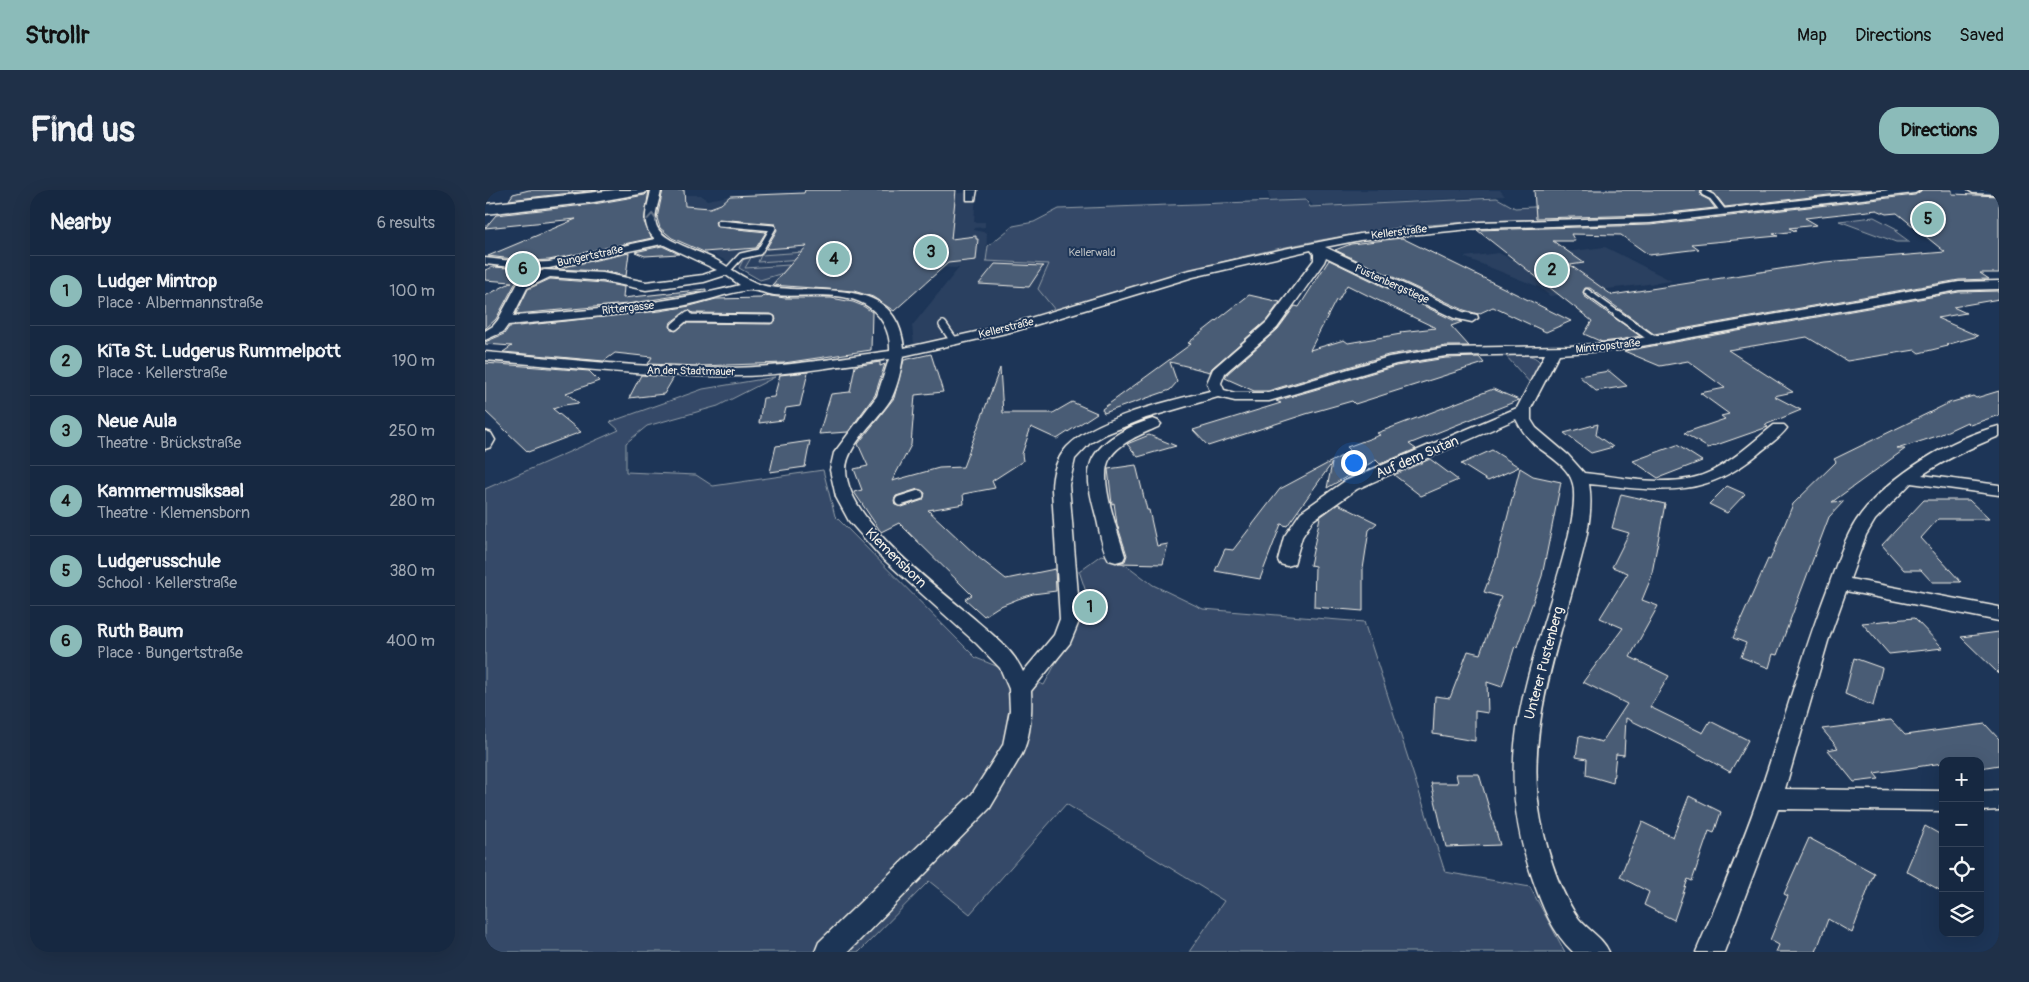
<!DOCTYPE html>
<meta charset="utf-8">
<style>
body{margin:0;font-family:Pangolin,sans-serif;background:#1f3048;color:#f1f3f6}
.controls{position:absolute;right:15px;bottom:15px;display:grid;overflow:hidden;border-radius:10px;box-shadow:0 5px 20px #0002}
.controls button{width:45px;height:45px;display:grid;place-items:center;padding:0;border:0;border-bottom:1px solid #35445a;background:#162841;color:#f1f3f6;font:25px sans-serif}
.you{position:absolute;left:868px;top:272px;width:18px;height:18px;margin:-12px;border:4px solid #fff;border-radius:50%;background:#1a73e8;box-shadow:0 0 0 8px #1a73e833}
.badge{display:grid;place-items:center;width:32px;height:32px;border-radius:50%;background:#8bbbb9;color:#111;font-size:16px;font-weight:700}
.pin{position:absolute;translate:-50% -50%;border:2px solid #fff;box-shadow:0 1px 5px #0006}
.list{margin:0;padding:0;list-style:none}
h2{display:flex;justify-content:space-between;align-items:center;height:65px;margin:0;padding:0 20px;font-size:21px}
h2 small{font-size:16px;font-weight:400;color:#9ea6b1}
.list li{display:grid;grid-template-columns:32px 1fr auto;gap:15px;align-items:center;box-sizing:border-box;height:70px;padding:0 20px;border-top:1px solid #35445a}
.list b{display:block;font-size:19px;white-space:nowrap}
.list p{margin:0;font-size:16px;white-space:nowrap;color:#9ea6b1}
.list em{font-size:16px;font-style:normal;color:#9ea6b1}
.icon{flex:none;width:28px;height:28px;fill:none;stroke:currentColor;stroke-width:2;stroke-linecap:round;stroke-linejoin:round}
.map{position:relative;flex:none;width:1514px;height:762px;overflow:hidden;border-radius:20px}
header{display:flex;align-items:center;gap:30px;box-sizing:border-box;height:70px;padding:0 25px;background:#8bbbb9;color:#111}
header strong{font-size:24px}
nav{display:flex;gap:28px;margin-inline-start:auto;font-size:18px}
.intro{display:flex;align-items:center;justify-content:space-between;box-sizing:border-box;height:120px;padding:0 30px}
h1{margin:0;font-size:35px}
.button{padding:12px 22px;border-radius:20px;background:#8bbbb9;color:#111;font-size:18px;font-weight:700}
main{display:flex;gap:30px;padding:0 30px}
aside{flex:1;background:#162841;border-radius:20px;box-shadow:0 5px 20px #0002}
.map>svg:first-child{display:block}
</style>
<header>
<strong>Strollr</strong>
<nav><a>Map</a><a>Directions</a><a>Saved</a></nav>
</header>
<div class="intro"><h1>Find us</h1><a class="button">Directions</a></div>
<main>
<aside>
<h2>Nearby<small>6 results</small></h2>
<ul class="list">
<li><span class="badge">1</span><div><b>Ludger Mintrop</b><p>Place · Albermannstraße</p></div><em>100 m</em></li>
<li><span class="badge">2</span><div><b>KiTa St. Ludgerus Rummelpott</b><p>Place · Kellerstraße</p></div><em>190 m</em></li>
<li><span class="badge">3</span><div><b>Neue Aula</b><p>Theatre · Brückstraße</p></div><em>250 m</em></li>
<li><span class="badge">4</span><div><b>Kammermusiksaal</b><p>Theatre · Klemensborn</p></div><em>280 m</em></li>
<li><span class="badge">5</span><div><b>Ludgerusschule</b><p>School · Kellerstraße</p></div><em>380 m</em></li>
<li><span class="badge">6</span><div><b>Ruth Baum</b><p>Place · Bungertstraße</p></div><em>400 m</em></li>
</ul>
</aside>
<div class="map">
<svg width="1514" height="762" viewBox="0 0 1514 762">
<rect width="100%" height="100%" fill="#1d3557"/>
<filter id="ink" filterUnits="userSpaceOnUse"><feTurbulence type="fractalNoise" baseFrequency=".02" numOctaves="2"/><feDisplacementMap in="SourceGraphic" scale="10" xChannelSelector="R" yChannelSelector="G"/><feConvolveMatrix kernelMatrix="1 2 1 2 8 2 1 2 1" color-interpolation-filters="sRGB"/></filter>
<g filter="url(#ink)">
<path fill="#2a4060" d="M782,0h233l5,6 -192,10 -5,-7 -38,1z
M353,1l91,4 47,-3 -2,30h11v5l-11,1v2l13,3 -1,28 63,3 -11,25 17,21 -141,34 -2,-18 47,-58 -26,-1 -57,25 -100,-6 -17,-6 -30,-18 -56,-26 -3,-32 15,-9h16l6,5 23,-4z
M1120,57l67,34 -81,10 61,44 -9,2 -42,-30 -28,-14 -23,3 -11,-9 -75,-30 35,-4 12,6z"/>
<path fill="#354a67" stroke="#949ea8" d="M1012,8l18,10 36,-2 9,13c-68,1 -136,4 -204,15 -102,16 -202,45 -301,76l-17,-21 11,-25 -63,-3 2,-15 25,-20 21,-4 25,-13 247,-9 4,7z
M1389,27l25,13 -4,1 15,11h-14l-57,-21z
M363,59l-31,9 -59,4 3,-7z
M267,66l-7,12 44,-3 -6,8 -23,7 -21,-12 5,-10z
M1021,166c11,-1 29,-4 35,8l-10,20z
M290,187l-57,29 -71,20 -21,17v29l70,3 17,11 110,-16 12,46 141,142 68,27 34,-63 9,-27 -8,-24 22,-16 10,2 18,10 24,18 50,24 161,13 81,250 85,15 35,65h-376l35,-51 -158,-97 -96,110 -41,-33 -70,71h-374v-463l134,-59 -9,-8 93,-33z"/>
<path fill="#485b74" stroke="#f4f1e8" fill-rule="evenodd" d="M44,0h68l-88,10 4,-6z
M164,0l-5,32 8,16 -103,22 -20,1 -41,-5 88,-37 -91,9 11,-13 98,-11 51,-9z
M178,0h21l1,16 25,2 11,-4 9,-8 74,-3 1,-3h151l-5,49 25,-3v3h2l-2,21 -28,3 -54,48 -21,-14 -19,-6 -82,-6 35,-39 -41,3 11,-19 -2,-6 -56,-5 -4,3 3,5 48,5 -10,16 -52,4 -32,-14 -12,-10 -3,-10z
M1049,0h167v6l8,4 6,8 -65,7 -114,3z
M1223,0h164l-147,17 -10,-13z
M1437,0h30v4l47,2v77h-19l9,6 -30,1 -305,54 -64,-46h-5l-2,4 1,4 56,40 -21,4 -17,2 -18,-8 8,-13 -115,-91 173,-5 265,-30zM1392,20l9,4 11,-1 48,39 -120,10 -213,33 -42,-30 14,-2 -31,-22h22l-4,-7 50,1 28,20 50,-6 -7,-5 86,-8 -5,-2 23,-3 -7,-3 28,-3 -12,-7z
M917,48l169,83 -25,11 -53,-25 -15,7 -14,-4 -129,-60 16,-6z
M177,56l17,8 -34,2 -10,-4z
M144,63l-3,23 -23,-5 -48,-2z
M844,70l124,60 9,2 -11,4 18,20h-23l-58,9 -120,36h-14l-29,-13 2,-4 51,-45 17,-23 4,1zM862,95l22,11 67,32 -36,4 1,2 -53,9 -4,-3 -34,10 26,-50 2,1z
M510,74l48,2 -14,21 -50,-3z
M8,77l46,3 -23,12 -20,37 -11,10v-33l27,-14 -27,-2v-10z
M65,89l53,4 21,4 -1,11 83,-9v2l-79,13 -111,10 12,-25z
M1514,101v8l-46,8 13,6 -29,5 41,18 -32,9 2,1 -29,7 -4,-3 -68,11 -40,-24 -79,13 65,42 -19,4 27,14 -36,15 3,2 -60,21 -24,-15 41,-14 -4,-3 8,-2 -29,-21 25,-5 -37,-27 -28,5 -36,-15 335,-59z
M279,105l21,3h46l22,4 10,4 9,6 -1,38 -87,13 -84,3 -52,-2 4,-7 -37,-4 -11,8 -101,-9 9,-6 -27,-2v-2l19,-8 5,-7 151,-16 30,-5 26,-7 45,-1zM203,120l5,3 78,1 4,2 1,4 -5,4 -85,-1 -10,8 -5,-1 -1,-4 1,-4z
M764,105l31,7 -14,19 -54,47 -2,4 -40,-10 7,20 -7,8 -66,23 -2,-4 89,-65 -3,-1z
M446,164l12,38 -28,3 -4,50 -19,36 47,-13 24,-1 37,-99 3,45h50l19,-11 25,11 -40,26 -26,-12 -9,27 1,7 -31,20 3,7 -32,6 1,10 -36,6 50,47 28,22 49,-10 1,22 -23,3 -15,5 -20,8 -14,9 -19,-17 7,-4 -73,-72 -18,9 -27,-40 8,-2 -8,-21 14,-3 -10,-22 36,-46 10,-38zM433,299l7,4 -2,7 -21,7 -7,-2 -1,-5 2,-4z
M994,167l5,6 -129,41 -3,-3 -46,13 -98,32 -15,-16 88,-27 -5,-2 120,-35 50,-8z
M395,172v4l5,-2 -10,31 -27,37 -29,2 12,-40 19,-2 5,-26z
M0,173l104,8 10,10 -33,12 13,10 -15,2 -11,4 28,23 -53,20 -43,-41z
M1124,181l18,15 -31,5 -17,-15z
M323,182l-8,34 -14,2 -3,12 -24,3 4,-25 11,-1 6,-22z
M156,185l28,2h5l-10,17 -35,4z
M1008,199l26,11 -110,44 7,5 -36,15 -4,-4 -49,28 5,-25 -45,63 -6,-2 -21,55 -45,-8 10,-22 8,1 47,-61 71,-38 -4,-4 33,-12 -3,-2z
M1514,201v24l-29,10 -3,-3 -30,14 -40,13h8l-73,53 12,-1 -15,16 -52,138 -4,-1 -4,14 -28,-11 5,-14 -13,-5 35,-79 2,1 23,-56 43,-42 -2,-3 115,-56 24,-7 3,2z
M1113,234l-2,11 17,12 -22,6 -27,-20z
M664,245l27,11 -38,11 -11,-13z
M325,251l-5,26 -35,5 6,-26z
M1192,255l25,16 -44,17 -25,-17z
M1007,260l27,17 -31,14 -27,-17z
M945,269l28,21 -37,16 -27,-21z
M651,275l11,45h2l8,36 11,-2 -5,20 -45,-1 7,-2 2,-6 -10,-31 -3,-21 -2,1 -4,-35z
M1035,278l13,8 28,6 -19,94 -25,71 -2,-1 -13,41 -15,-5 1,31 -13,-2v30l-42,-7 2,-38 15,2 18,-47 12,3 21,-57 -17,-5 13,-34z
M1242,296l18,8 -18,19 -18,-9z
M1136,304l44,10 -14,74 -9,22 16,6 -28,51 39,19 -19,31 53,26 7,-12 38,19 -18,32 -37,-21 -67,-33 -2,37 -8,-1 -3,29 -27,-8 1,-16 -11,-2 3,-21 23,6 25,-38 -44,-22 40,-54 -23,-10 28,-45 -16,-6 17,-34 -17,-5z
M1439,310h45l20,19h-51l-17,19 40,44h-29l-11,-12h-17l-22,-25z
M853,314l39,19 -8,7 -6,39v42l-49,-4 1,-41 -5,-1 10,-48z
M1429,428l29,30 -54,6 -27,-31z
M1514,442v42l-38,-37z
M1369,468l28,10 -9,38 -28,-12z
M1406,530l14,15 80,-11 14,15v26l-19,3v-7h-37v2l-69,10 5,6 -25,3 -26,-32 10,-2 -16,-19z
M971,584h23l21,71 -54,2 -15,-64h27z
M1204,606l32,16 -7,21 -5,-2 -17,50 -4,-2 -14,41 -30,-15 5,-13 -29,-15 22,-55 31,15z
M1440,636l18,10v56l-37,-21z
M1324,648l65,35 -22,60 -24,-14 -12,33h-40l3,-7 -9,-5 18,-44 -4,-2z"/>
<g fill="none" stroke-linecap="round" stroke-linejoin="round">
<defs>
<path id="lane-far2" d="M1219,3l8,4 11,14
M234,33l54,5 -14,24 -18,4 -14,15
M1102,102l32,23"/>
<path id="lane-far1" d="M1132,124l37,26
M199,128l87,1
M458,135l11,16
M190,136l13,-11"/>
<path id="lane" d="M415,311l19,-6"/>
<path id="street" d="M166,0h10c-1,11 -9,26 -4,37 3,6 9,10 14,13 15,8 31,13 45,20 18,10 34,24 55,27 50,8 126,-12 133,61l103,-23 179,-54 98,-22 76,-15 120,-12 170,-5 239,-27h31l-5,3 -265,30 -170,5 -120,12 -35,7 138,65 14,3 1,3 -6,4 -18,-4 -128,-61 -2,5 -47,66 -52,45 -4,10 3,7 11,3h33l121,-36 57,-9 124,-2 49,-4 340,-60 40,-1v8l-40,1 -340,60 -60,4 -28,54v12l5,8 32,27 16,18c40,4 91,17 128,-2 23,-12 42,-30 62,-46h10l3,3c-7,10 -20,18 -29,26 -57,47 -101,36 -169,30 6,34 -8,74 -17,107 -21,76 -46,151 -31,230 7,33 18,70 38,98 10,12 24,19 30,33h-36c-20,-19 -31,-46 -40,-72 -38,-108 -14,-177 18,-281 8,-29 28,-86 22,-115 -4,-18 -26,-29 -39,-40 -8,-8 -13,-15 -18,-25l-159,70 -44,31 -11,17 -8,27 -7,2 -7,-2 -2,-4 6,-23 17,-25 44,-31 172,-73 28,-54 -99,2 -50,8 -127,37h-34l-17,-4 -72,21 -40,16 -16,9 -15,16 -6,26 11,134 -10,24 -39,48c1,20 0,44 -9,63l-32,54 -142,144h-33l4,-10 153,-148 31,-49 7,-35 -1,-21 -9,-21 -23,-24 -97,-88 -31,-35 -13,-24 -6,-27 4,-17 43,-57 12,-37c-52,7 -105,17 -158,17 -82,1 -164,-9 -246,-16v-8c82,7 164,17 246,16 53,-1 106,-10 159,-17 1,-19 -9,-38 -26,-47 -26,-14 -62,-6 -90,-9 -8,-1 -19,-6 -26,-5 -22,3 -44,12 -67,16 -57,8 -115,14 -173,19l-5,7 -18,8v-9l8,-5 5,-6 20,-37 26,-13 59,3 43,9 57,-7 14,-5 -55,-26 -113,24 -20,1 -44,-5v-6l44,5 20,-1 106,-23c-16,-15 -7,-31 -4,-49zM826,60l3,4v6l-47,62 -54,47 -6,14 3,8c-41,10 -114,26 -143,56 -11,12 -15,28 -15,43l8,129 -6,16 -31,37c-9,-21 -28,-35 -45,-50 -38,-33 -131,-100 -132,-152 0,-25 34,-52 46,-73 6,-13 9,-27 11,-41l112,-25 178,-54zM241,85l14,10c-74,19 -151,26 -227,31l14,-28 23,-11 53,4 43,9 58,-8z
M482,0h10l-2,10h-8z
M1483,0h31v4l-26,-1z
M668,229l5,2 3,3 -3,3c-16,7 -38,15 -48,31 -13,20 9,76 15,98l-2,4 -7,2 -7,-2c-7,-11 -9,-27 -12,-40 -4,-16 -11,-37 -7,-54 6,-25 41,-41 63,-47z
M1514,236v10c-27,11 -53,23 -77,39l77,10v10l-88,-12 -36,37 -9,15 -16,44 149,28v14l-153,-30 -18,50 -43,148 158,2v20l-165,-2 -54,143h-28c22,-51 44,-102 62,-154 24,-69 43,-140 69,-208 10,-25 17,-54 34,-76 30,-39 90,-76 138,-88z
M0,241l6,2 4,7 -4,7 -6,2z
M1514,600v20l-19,1v-20z"/>
<path id="primary" d="M130,0h32l-2,3 -5,1 -46,8 -109,12v-10z"/>
</defs>
<use href="#lane-far2" stroke="#f4f1e8" stroke-width="8"/>
<use href="#lane-far1" stroke="#f4f1e8" stroke-width="10"/>
<use href="#lane" stroke="#f4f1e8" stroke-width="12"/>
<use href="#street" stroke="#f4f1e8" stroke-width="3"/>
<use href="#primary" stroke="#f4f1e8" stroke-width="3"/>
<use href="#lane-far2" stroke="#1d3557" stroke-width="5"/>
<use href="#lane-far1" stroke="#1d3557" stroke-width="7"/>
<use href="#lane" stroke="#1d3557" stroke-width="9"/>
<use href="#street" fill="#1d3557" fill-rule="evenodd"/>
<use href="#primary" fill="#1d3557" fill-rule="evenodd"/>
</g>
<defs><path id="oneway-chevron" d="M-2-3.5L2.5 0L-2 3.5" fill="none" stroke-width="1.6" stroke-linecap="round" stroke-linejoin="round" transform="scale(1.25)"/></defs>
<use stroke="#68778a" href="#oneway-chevron" transform="translate(167 27) rotate(-86)"/>
</g>
<g text-anchor="middle" dominant-baseline="central" stroke-width="4" stroke-linejoin="round" paint-order="stroke">
<g font-size="11" fill="#f4f1e8" stroke="#1d3557">
<text transform="translate(914 42) rotate(-7)">Kellerstraße</text>
<text transform="translate(105 66) rotate(-12)">Bungertstraße</text>
<text transform="translate(907 94) rotate(24)">Pustenbergstiege</text>
<text transform="translate(143 118) rotate(-6)">Rittergasse</text>
<text transform="translate(521 138) rotate(-14)">Kellerstraße</text>
<text transform="translate(1123 156) rotate(-6)">Mintropstraße</text>
<text transform="translate(206 181) rotate(1)">An der Stadtmauer</text>
</g>
<g font-size="11" fill="#bbbfc1" stroke="#1d3557">
<text x="607" y="62">Kellerwald</text>
</g>
<g font-size="14" fill="#f4f1e8" stroke="#1d3557">
<text transform="translate(932 267) rotate(-23)">Auf dem Sutan</text>
<text transform="translate(411 368) rotate(44)">Klemensborn</text>
<text transform="translate(1059 473) rotate(-75)">Unterer Pustenberg</text>
</g>
</g>
</svg>
<div class="controls">
<button>+</button>
<button>−</button>
<button><svg class="icon" aria-label="locate" viewBox="0 0 24 24"><circle cx="12" cy="12" r="6"/><path d="M12 2v4M12 18v4M2 12h4M18 12h4"/></svg></button>
<button><svg class="icon" aria-label="layers" viewBox="0 0 24 24"><path d="M12 4l9 5-9 5-9-5zM3 14l9 5 9-5"/></svg></button>
</div>
<div class="you"></div>
<div class="pin badge" style="left:605px;top:417px">1</div>
<div class="pin badge" style="left:1067px;top:80px">2</div>
<div class="pin badge" style="left:446px;top:62px">3</div>
<div class="pin badge" style="left:349px;top:69px">4</div>
<div class="pin badge" style="left:1443px;top:29px">5</div>
<div class="pin badge" style="left:38px;top:79px">6</div>
</div>
</main>
